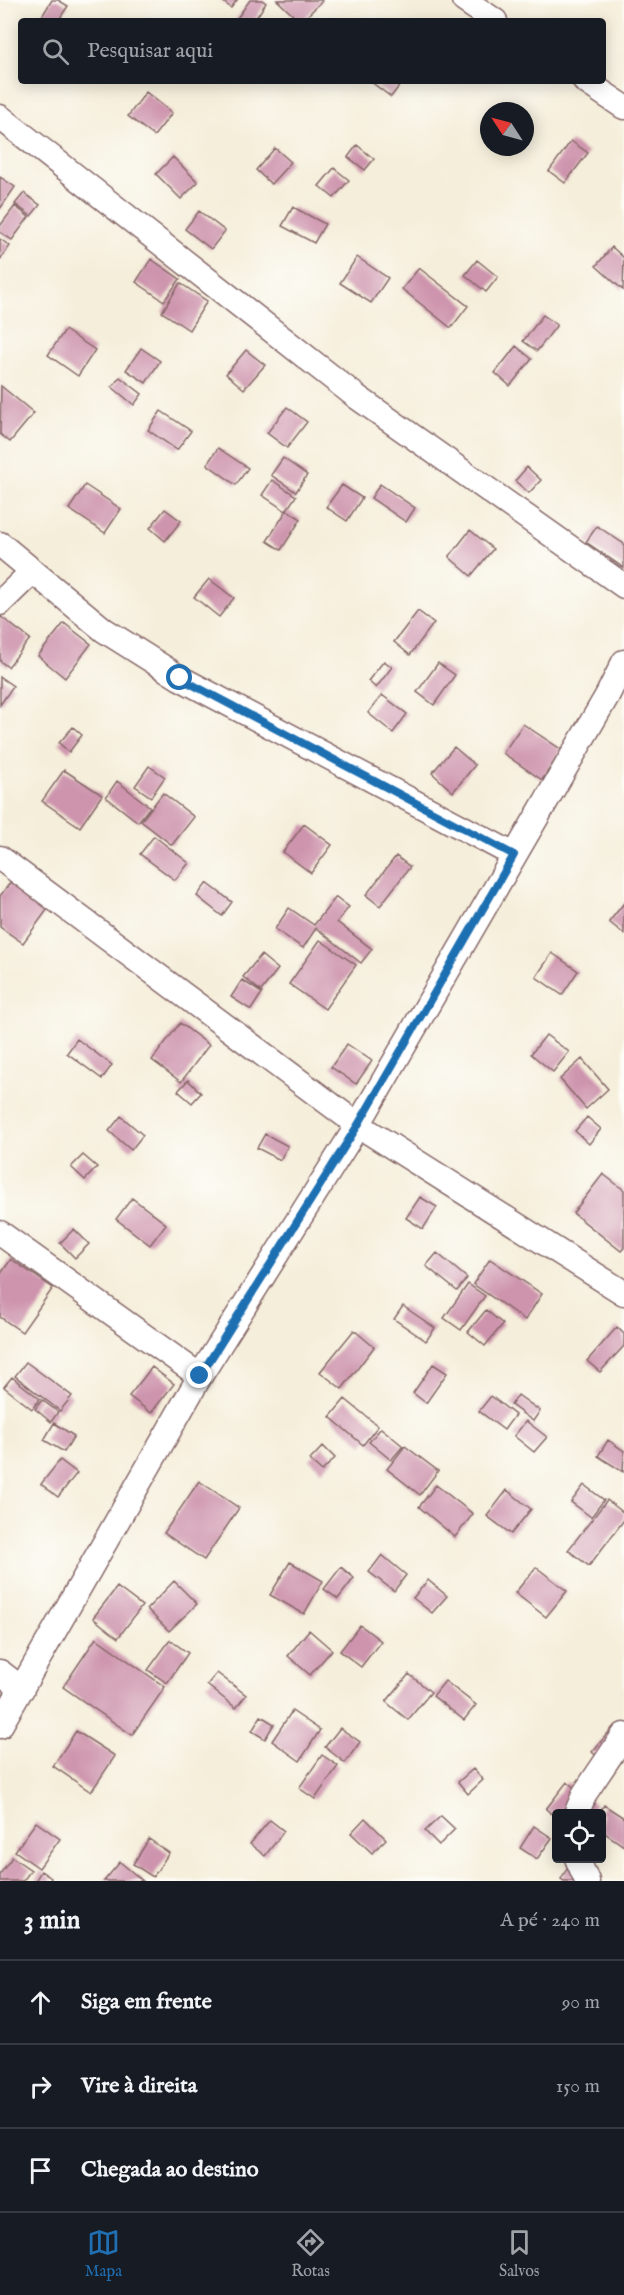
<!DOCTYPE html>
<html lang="pt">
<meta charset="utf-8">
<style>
body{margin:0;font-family:"IM FELL English",serif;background:#20242c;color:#f1f3f6}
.controls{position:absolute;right:18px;bottom:18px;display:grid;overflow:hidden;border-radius:6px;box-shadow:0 3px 15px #0003}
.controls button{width:54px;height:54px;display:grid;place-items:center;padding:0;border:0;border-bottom:2px solid #363941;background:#171b24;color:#f1f3f6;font:30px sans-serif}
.compass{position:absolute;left:480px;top:102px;width:54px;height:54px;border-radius:50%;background:#171b24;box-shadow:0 3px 15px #0003;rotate:306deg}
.stop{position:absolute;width:18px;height:18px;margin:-14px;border:4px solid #1f6fb2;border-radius:50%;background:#fff}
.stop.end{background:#1f6fb2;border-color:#fff;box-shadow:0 2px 6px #0008}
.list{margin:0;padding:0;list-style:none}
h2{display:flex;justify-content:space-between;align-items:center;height:78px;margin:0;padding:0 24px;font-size:26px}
h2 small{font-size:20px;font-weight:400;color:#9ea1a6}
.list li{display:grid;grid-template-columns:39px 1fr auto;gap:18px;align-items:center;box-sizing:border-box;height:84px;padding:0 24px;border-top:2px solid #363941}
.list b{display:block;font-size:22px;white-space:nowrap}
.list em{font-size:20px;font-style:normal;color:#9ea1a6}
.icon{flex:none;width:33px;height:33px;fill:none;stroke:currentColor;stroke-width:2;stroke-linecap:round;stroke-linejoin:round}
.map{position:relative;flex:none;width:624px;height:1881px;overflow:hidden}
.search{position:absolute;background:#171b24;box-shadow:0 3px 15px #0003;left:18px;right:18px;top:18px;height:66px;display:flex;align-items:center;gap:15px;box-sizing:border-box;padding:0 21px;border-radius:6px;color:#9ea1a6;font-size:22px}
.sheet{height:330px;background:#171b24}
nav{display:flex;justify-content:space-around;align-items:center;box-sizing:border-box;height:84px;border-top:2px solid #363941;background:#171b24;font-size:16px;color:#9ea1a6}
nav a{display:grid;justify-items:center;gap:3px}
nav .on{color:#1f6fb2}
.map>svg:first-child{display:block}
</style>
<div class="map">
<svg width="624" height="1881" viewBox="0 0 624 1881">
<rect width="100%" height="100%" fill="#fdfcf7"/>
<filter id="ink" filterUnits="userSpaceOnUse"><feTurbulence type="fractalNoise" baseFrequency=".0167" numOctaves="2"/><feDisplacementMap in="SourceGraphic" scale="12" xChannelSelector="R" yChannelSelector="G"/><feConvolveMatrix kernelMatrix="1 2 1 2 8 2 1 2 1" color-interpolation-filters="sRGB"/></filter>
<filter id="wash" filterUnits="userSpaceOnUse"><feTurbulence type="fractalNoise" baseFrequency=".008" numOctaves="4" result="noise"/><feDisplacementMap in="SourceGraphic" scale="24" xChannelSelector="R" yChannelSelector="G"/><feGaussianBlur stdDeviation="1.35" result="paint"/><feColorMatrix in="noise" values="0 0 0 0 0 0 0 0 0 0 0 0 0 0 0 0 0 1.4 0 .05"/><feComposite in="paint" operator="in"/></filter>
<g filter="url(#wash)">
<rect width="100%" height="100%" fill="#f5eeda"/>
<g id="blocks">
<path fill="#ce94ad" d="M52,0h6l10,6 -10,15h-19z
M221,0h16l-6,8z
M250,0h12l4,3 -12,18h-19z
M277,0h44l1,1 -20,20h-3z
M370,81h33l-12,16z
M146,92l26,21 -18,23 -26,-20z
M571,141l17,12 -23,30 -16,-12z
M357,145l17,14 -9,11 -17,-13z
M275,148l16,14 -20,22 -15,-14z
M173,157l25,25 -17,17 -25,-25z
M334,168l15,12 -15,18 -15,-12z
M0,177l15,10 -15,22z
M24,193l16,12 -9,11 -16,-12z
M15,206l14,11 -17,23 -12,-8v-6z
M293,207l32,17 -11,19 -32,-17z
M199,211l26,20 -14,18 -26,-20z
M0,239l10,7 -10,14z
M612,247l12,11 -1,32 -27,-24z
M357,257l31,21 -17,25 -31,-20z
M151,259l29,20 -16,22 -28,-19z
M477,260l21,17 -12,15 -21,-17z
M419,268l49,38 -17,22 -49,-39z
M180,283l27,18 -18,29 -27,-18z
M543,315l14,10 -20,26 -14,-10z
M65,330l30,20 -17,26 -30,-21z
M516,346l16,13 -22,27 -15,-13z
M141,348l19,13 -14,22 -20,-13z
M246,350l19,15 -21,24 -18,-15z
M120,377l22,17 -8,11 -22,-18z
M1,386l33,27 -24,29 -10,-8z
M287,407l20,15 -20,26 -20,-15z
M161,411l30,20 -14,19 -29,-20z
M218,448l30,20 -12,17 -29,-21z
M283,458l24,17 -11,17 -25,-17z
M527,467l14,13 -12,13 -14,-12z
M272,480l24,16 -10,15 -24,-16z
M380,484l35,24 -9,14 -35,-24z
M85,485l36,24 -16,24 -36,-24z
M342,485l20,13 -15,23 -21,-14z
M165,509l16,12 -16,20 -15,-13z
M287,510l14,9 -20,31 -14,-9z
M597,526l27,18v24l-38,-26z
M470,530l23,19 -22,27 -22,-19z
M209,579l25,19 -15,19 -25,-20z
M418,611l16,12 -24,32 -16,-13z
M0,616l30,23 -22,28 -8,-6z
M64,623l27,21 -26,34 -27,-22z
M384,661l8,6 -16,21 -8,-7z
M438,663l17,12 -21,30 -17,-13z
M0,677l13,9 -13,19z
M382,695l25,19 -14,19 -25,-20z
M523,724l39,26 -20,30 -39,-27z
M73,727l9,8 -13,17 -10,-9z
M454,747l21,18 -22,27 -21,-19z
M149,766l16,11 -14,20 -16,-11z
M64,770l38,25 -22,32 -38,-26z
M117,781l33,26 -12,15 -32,-25z
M163,793l31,24 -22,28 -31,-24z
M304,824l28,21 -21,28 -28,-21z
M154,836l35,27 -14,17 -35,-26z
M396,856l14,11 -30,39 -14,-11z
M13,879l37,27 -27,37 -23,-16v-31z
M207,883l25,19 -10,14 -25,-20z
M336,897l13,10 -12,15 35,27 -11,14 -45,-35 -13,20 -28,-19 14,-21 25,17z
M624,903v31l-15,-12z
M320,940l36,25 -31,44 -36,-25z
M552,953l26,18 -16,24 -26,-18z
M261,955l17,14 -17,22 -18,-14z
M242,980l20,13 -11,17 -20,-13z
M180,1023l29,22 -28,37 -29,-22z
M546,1035l23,17 -16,20 -22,-18z
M77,1039l35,26 -10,14 -35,-26z
M347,1044l25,17 -16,23 -25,-17z
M582,1059l26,30 -22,20 -26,-30z
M188,1080l13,13 -9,10 -14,-12z
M121,1116l22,19 -12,15 -22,-19z
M587,1117l14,12 -12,15 -14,-13z
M265,1134l23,12 -8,14 -23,-12z
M83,1155l14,12 -12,13 -14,-13z
M603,1174l21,16v58l-3,3 -48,-38z
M420,1197l17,10 -14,22 -17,-11z
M132,1198l34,26 -16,21 -34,-26z
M74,1229l15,15 -14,14 -15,-15z
M437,1253l30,25 -10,13 -31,-25z
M11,1259l42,29 -31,44 -22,-15v-42z
M490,1259l52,35 -17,26 -52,-36z
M468,1284l17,12 -24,34 -17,-12z
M403,1306l32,22 -9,13 -32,-22z
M486,1310l17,14 -18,22 -17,-14z
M617,1327l7,7v12l-24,26 -13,-11z
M354,1330l20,17 -32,42 -22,-17z
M26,1362l46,34 -12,15 -45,-35z
M433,1364l14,9 -21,30 -13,-10z
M152,1367l22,17 -23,29 -22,-17z
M12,1377l28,22 -8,10 -28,-22z
M518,1395l22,16 -7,10 -22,-16z
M491,1396l24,19 -11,15 -25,-19z
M345,1399l33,27 -15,19 -33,-28z
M42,1400l16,12 -7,10 -16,-13z
M526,1421l21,16 -13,15 -20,-16z
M54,1423l20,13 -10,16 -20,-12z
M381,1428l22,18 -12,14 -22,-18z
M608,1440l16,11 -1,21 -25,-16z
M323,1446l12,12 -13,13 -12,-11z
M405,1446l33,25 -18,24 -33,-26z
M60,1460l17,13 -19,24 -17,-13z
M199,1481l40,27 -35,52 -40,-27z
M436,1485l37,29 -18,23 -36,-30z
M584,1485l20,15 -13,17 -20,-15z
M507,1490l24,19 -20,25 -24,-18z
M607,1500l17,13v7l-35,46 -21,-16z
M382,1555l24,20 -12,16 -25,-19z
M290,1562l33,19 -19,33 -34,-19z
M341,1567l13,11 -16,21 -14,-10z
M536,1567l31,24 -21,26 -31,-24z
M428,1580l19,16 -15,17 -19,-15z
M174,1581l23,23 -28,27 -22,-22z
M117,1587l25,19 -24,32 -25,-20z
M360,1625l21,16 -20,26 -21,-16z
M309,1630l23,20 -22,25 -22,-19z
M96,1638l69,49 -33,48 -69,-48z
M170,1640l18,13 -21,30 -19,-13z
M217,1673l29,22 -10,13 -29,-23z
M409,1674l22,18 -23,28 -22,-18z
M445,1681l31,24 -12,15 -31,-24z
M292,1711l28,19 -20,31 -28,-20z
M261,1716l13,8 -9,15 -13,-8z
M614,1726l10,9 -21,27 -11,-10z
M340,1728l20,14 -15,21 -20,-16z
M76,1731l39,25 -24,36 -38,-26z
M322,1755l16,11 -23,33 -16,-11z
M473,1769l10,11 -15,14 -10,-12z
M567,1782l28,22 -7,10h-32v4l-10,-9z
M604,1805l20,13v28l-22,-15v-17h-4z
M441,1816l14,13 -16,16 -14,-14z
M365,1818l21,21 -14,14 -21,-20z
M270,1820l14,11 -19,25 -15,-12z
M36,1822l24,17 -21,29 -24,-17z
M534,1826l18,12 -15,21 -17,-11z
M149,1839l20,14 -16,24 -20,-13z
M12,1857l19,13 -8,11h-23v-7z
M573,1858l19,3 -11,20h-17l-3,-2z
M120,1862l23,19h-39z
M41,1871l10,7 -1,3h-15z"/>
</g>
</g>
<g filter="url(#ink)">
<use href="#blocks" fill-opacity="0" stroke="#866768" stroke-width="1.5"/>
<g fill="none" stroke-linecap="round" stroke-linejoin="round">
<defs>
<path id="street" d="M464,0l31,21
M585,81l39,26
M0,117l357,280 267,189
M0,544l104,86 76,48 334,177
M0,603l33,-32
M0,858l358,267 266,168
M0,1233l200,143
M0,1672l22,17
M0,1726l200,-350 158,-251 249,-429 17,-34
M576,1814l9,-21 39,-58
M577,1858l10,23"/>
</defs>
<use href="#street" stroke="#866768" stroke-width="27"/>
<use href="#street" stroke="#fff" stroke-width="24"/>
</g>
</g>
<g fill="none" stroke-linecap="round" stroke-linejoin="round" filter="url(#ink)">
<path stroke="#1f6fb2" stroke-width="8" d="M180,678l334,177 -156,270 -158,251"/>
</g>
</svg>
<div class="controls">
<button><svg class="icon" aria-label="locate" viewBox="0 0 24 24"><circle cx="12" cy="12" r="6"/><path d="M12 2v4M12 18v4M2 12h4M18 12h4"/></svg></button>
</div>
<svg class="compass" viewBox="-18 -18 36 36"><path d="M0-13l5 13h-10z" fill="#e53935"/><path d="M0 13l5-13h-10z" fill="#9ea1a6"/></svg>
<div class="stop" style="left:180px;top:678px"></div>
<div class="stop end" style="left:200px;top:1376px"></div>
<div class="search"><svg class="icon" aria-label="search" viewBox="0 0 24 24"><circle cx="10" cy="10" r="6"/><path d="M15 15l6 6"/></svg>Pesquisar aqui</div>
</div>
<section class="sheet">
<h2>3 min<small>A pé · 240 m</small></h2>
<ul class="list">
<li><svg class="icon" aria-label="ahead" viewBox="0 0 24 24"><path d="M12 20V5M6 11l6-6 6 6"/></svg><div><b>Siga em frente</b></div><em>90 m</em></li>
<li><svg class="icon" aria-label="right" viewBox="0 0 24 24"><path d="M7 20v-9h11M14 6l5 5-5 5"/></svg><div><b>Vire à direita</b></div><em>150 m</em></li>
<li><svg class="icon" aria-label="arrive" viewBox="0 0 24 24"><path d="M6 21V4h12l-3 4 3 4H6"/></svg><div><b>Chegada ao destino</b></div></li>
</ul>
</section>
<nav>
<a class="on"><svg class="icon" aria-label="map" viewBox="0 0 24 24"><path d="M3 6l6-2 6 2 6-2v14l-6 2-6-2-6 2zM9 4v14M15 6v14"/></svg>Mapa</a>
<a><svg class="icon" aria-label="directions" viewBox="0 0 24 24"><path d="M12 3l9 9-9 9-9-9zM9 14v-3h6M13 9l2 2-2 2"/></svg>Rotas</a>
<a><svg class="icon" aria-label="saved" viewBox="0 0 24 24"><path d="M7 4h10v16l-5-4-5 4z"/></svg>Salvos</a>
</nav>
